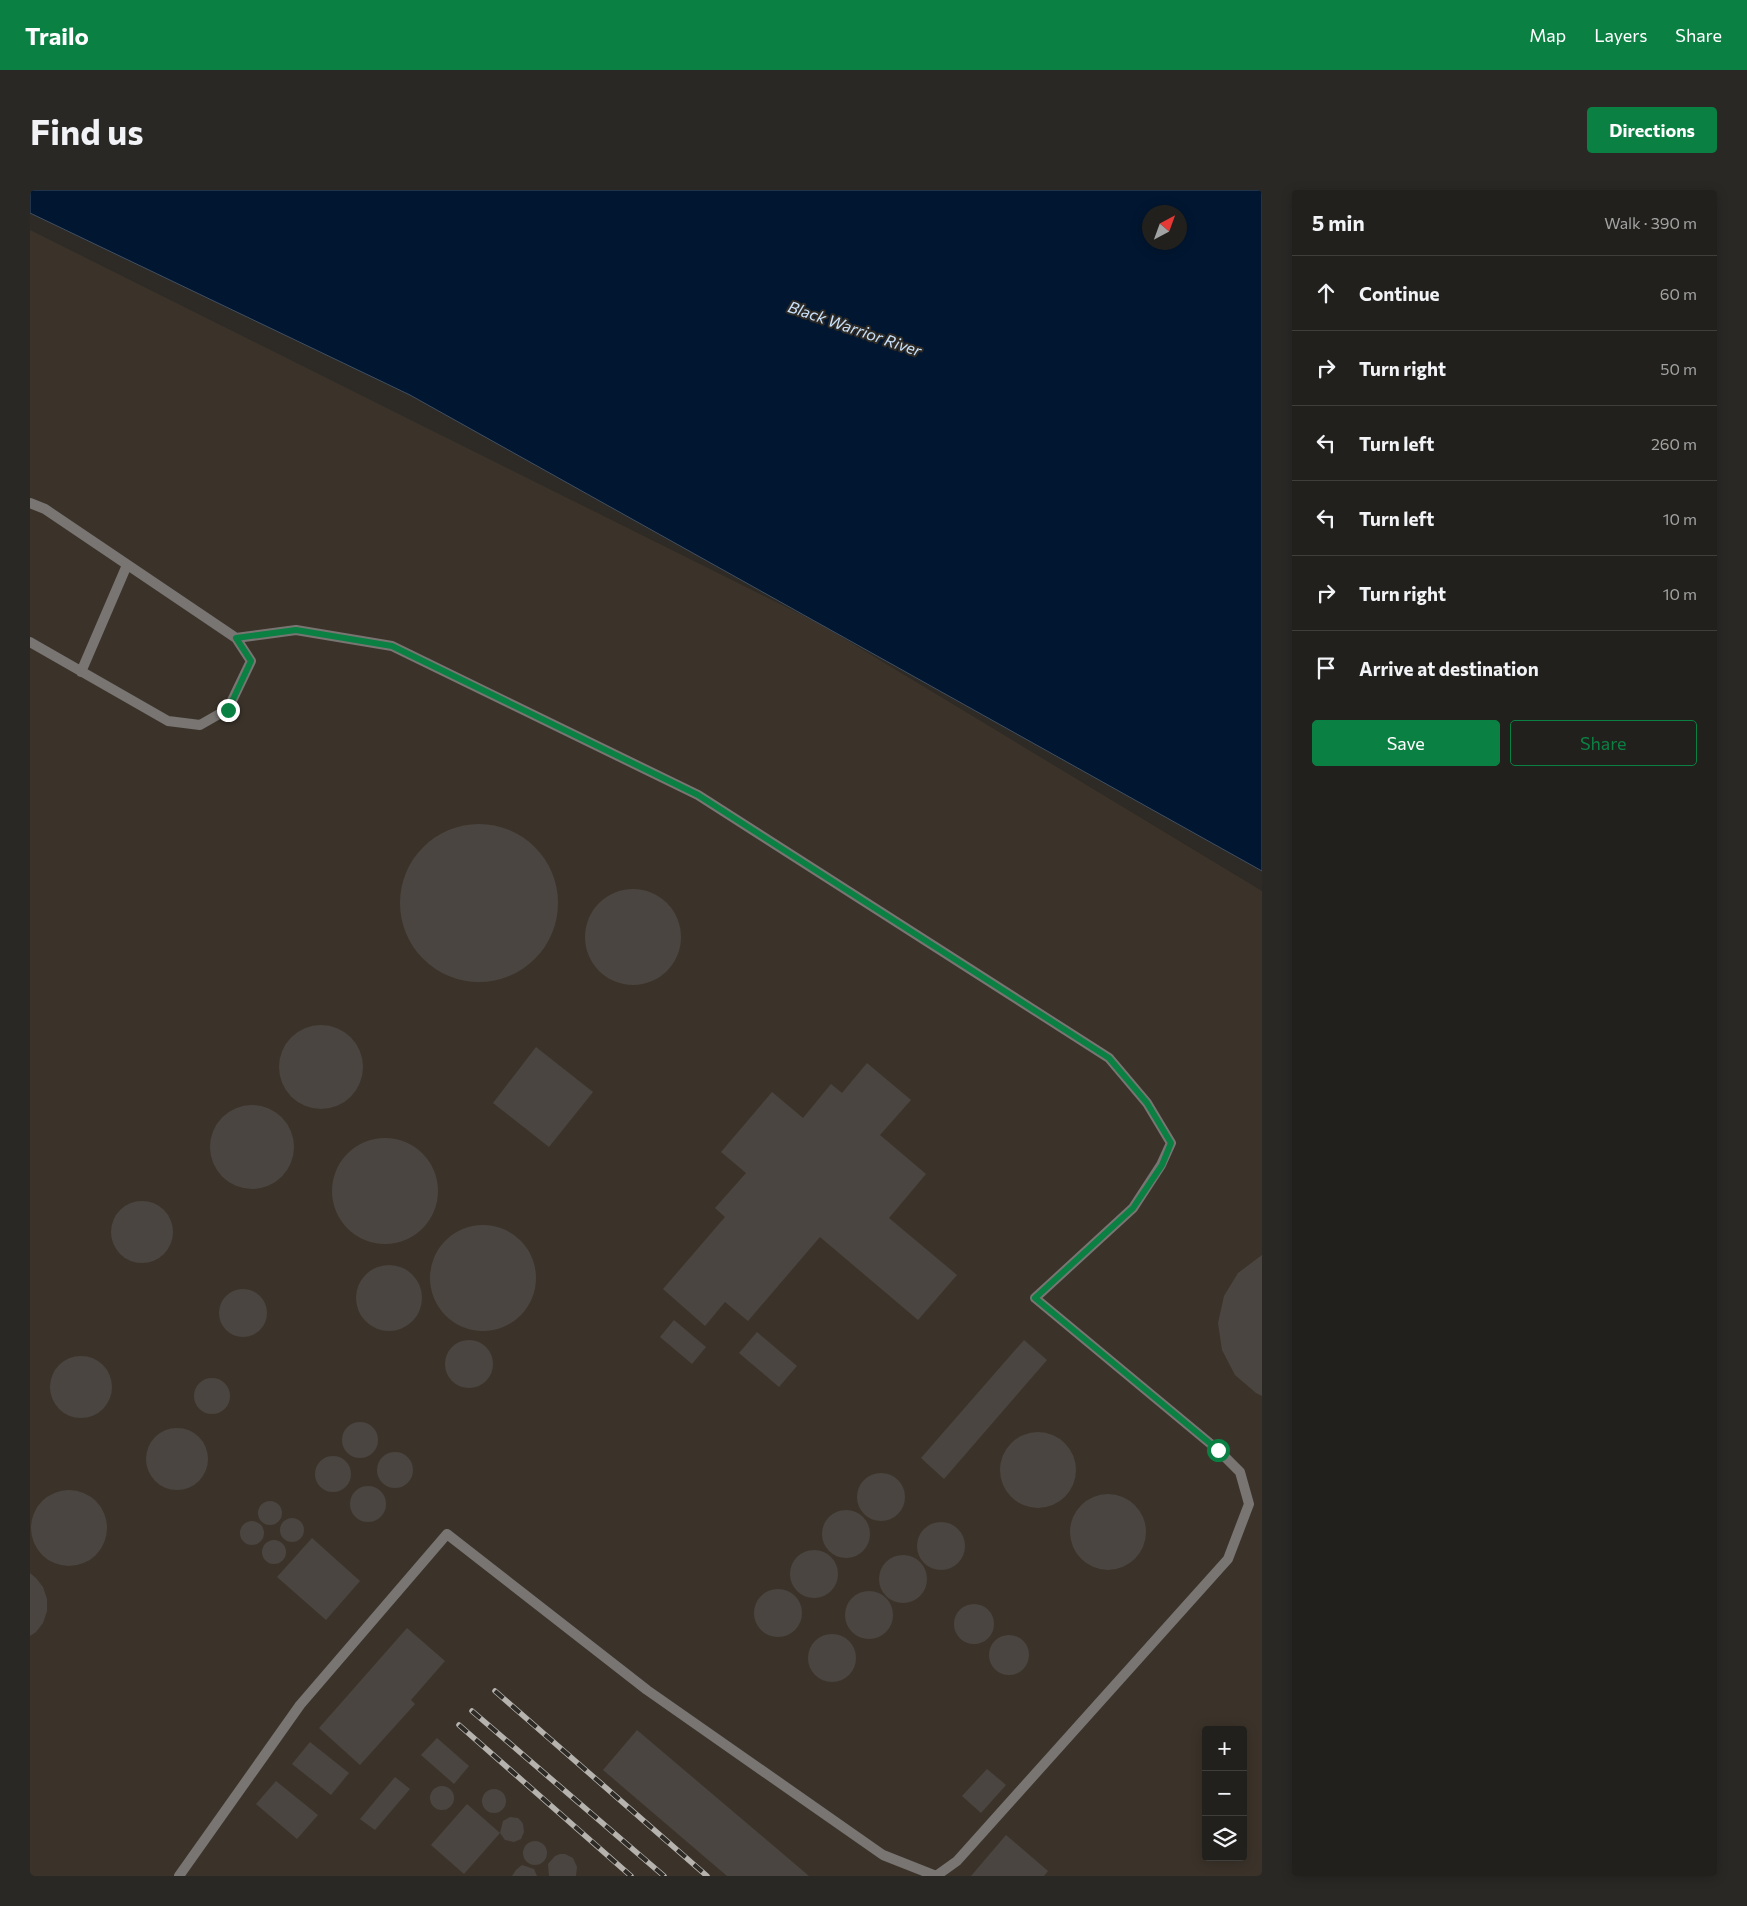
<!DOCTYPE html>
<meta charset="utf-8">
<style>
body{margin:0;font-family:Commissioner,sans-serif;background:#2a2825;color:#f1f3f6}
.controls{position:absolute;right:15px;bottom:15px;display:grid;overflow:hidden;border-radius:5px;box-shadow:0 2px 12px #0003}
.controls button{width:45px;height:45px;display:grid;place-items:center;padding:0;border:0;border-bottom:1px solid #3f3e3b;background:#22201c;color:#f1f3f6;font:25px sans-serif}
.compass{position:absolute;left:1112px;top:15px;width:45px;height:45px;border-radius:50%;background:#22201c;box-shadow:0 2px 12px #0003;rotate:41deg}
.stop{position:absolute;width:15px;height:15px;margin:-11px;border:4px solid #0b8043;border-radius:50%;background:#fff}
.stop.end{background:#0b8043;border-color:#fff;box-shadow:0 1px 5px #0008}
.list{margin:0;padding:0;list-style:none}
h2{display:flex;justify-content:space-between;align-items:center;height:65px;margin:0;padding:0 20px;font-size:21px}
h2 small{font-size:16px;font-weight:400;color:#a2a3a3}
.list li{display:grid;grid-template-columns:32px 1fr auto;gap:15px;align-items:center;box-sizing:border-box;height:75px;padding:0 20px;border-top:1px solid #3f3e3b}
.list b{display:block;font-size:19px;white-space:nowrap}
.list em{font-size:16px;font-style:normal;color:#a2a3a3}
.actions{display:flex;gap:10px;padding:15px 20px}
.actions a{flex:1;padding:11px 0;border:1px solid #0b8043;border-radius:5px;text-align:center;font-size:18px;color:#0b8043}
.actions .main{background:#0b8043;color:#fff}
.icon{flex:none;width:28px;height:28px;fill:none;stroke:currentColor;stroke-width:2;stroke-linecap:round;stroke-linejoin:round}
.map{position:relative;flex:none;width:1232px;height:1686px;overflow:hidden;border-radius:5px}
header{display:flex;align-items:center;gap:30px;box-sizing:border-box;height:70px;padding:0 25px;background:#0b8043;color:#fff}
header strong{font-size:24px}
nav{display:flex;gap:28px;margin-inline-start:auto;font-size:18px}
.intro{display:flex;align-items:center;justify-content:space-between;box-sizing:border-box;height:120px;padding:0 30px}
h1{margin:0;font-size:35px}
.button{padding:12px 22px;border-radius:5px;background:#0b8043;color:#fff;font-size:18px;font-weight:700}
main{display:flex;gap:30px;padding:0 30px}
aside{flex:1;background:#22201c;border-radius:5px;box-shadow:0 2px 12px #0003}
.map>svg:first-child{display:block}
</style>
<header>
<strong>Trailo</strong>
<nav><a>Map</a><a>Layers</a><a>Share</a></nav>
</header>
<div class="intro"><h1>Find us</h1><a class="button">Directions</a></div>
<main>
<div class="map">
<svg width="1232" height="1686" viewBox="0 0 1232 1686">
<rect width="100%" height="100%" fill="#2e2a25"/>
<path fill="#3b332a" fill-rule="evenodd" d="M0,40l790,394 442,267v985h-1232zM1176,1540h37v127h-37z"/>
<path fill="#001631" stroke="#415062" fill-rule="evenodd" d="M0,0h1232v681l-852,-476 -380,-182zM1120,22h30v30h-30z"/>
<path fill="#4a4540" d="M370 713a79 79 0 1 1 158 0a79 79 0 1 1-158 0Z
M555 747a48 48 0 1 1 96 0a48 48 0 1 1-96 0Z
M249 877a42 42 0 1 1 84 0a42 42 0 1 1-84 0Z
M506,857l57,45 -44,55 -56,-44z
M837,873l44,37 -31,35 46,39 -37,44 68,57 -39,45 -98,-83 -72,84 -23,-19 -20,24 -42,-37 62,-72 -10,-9 31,-35 -25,-21 51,-60 31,26 28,-34 11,9z
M180 957a42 42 0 1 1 84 0a42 42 0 1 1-84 0Z
M302 1001a53 53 0 1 1 106 0a53 53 0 1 1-106 0Z
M81 1042a31 31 0 1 1 62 0a31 31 0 1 1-62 0Z
M400 1088a53 53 0 1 1 106 0a53 53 0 1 1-106 0Z
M1232,1065v141l-6,-3 -21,-18 -13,-25 -4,-27 6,-27 14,-23z
M326 1108a33 33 0 1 1 66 0a33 33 0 1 1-66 0Z
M189 1123a24 24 0 1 1 48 0a24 24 0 1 1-48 0Z
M644,1130l32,27 -14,17 -32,-27z
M727,1142l40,34 -18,21 -40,-34z
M415 1174a24 24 0 1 1 48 0a24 24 0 1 1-48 0Z
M994,1150l23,20 -103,119 -23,-21z
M20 1197a31 31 0 1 1 62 0a31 31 0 1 1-62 0Z
M164 1206a18 18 0 1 1 36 0a18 18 0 1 1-36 0Z
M312 1250a18 18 0 1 1 36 0a18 18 0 1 1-36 0Z
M116 1269a31 31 0 1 1 62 0a31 31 0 1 1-62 0Z
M970 1280a38 38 0 1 1 76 0a38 38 0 1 1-76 0Z
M347 1280a18 18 0 1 1 36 0a18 18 0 1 1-36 0Z
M285 1284a18 18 0 1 1 36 0a18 18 0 1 1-36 0Z
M827 1307a24 24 0 1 1 48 0a24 24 0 1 1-48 0Z
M320 1314a18 18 0 1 1 36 0a18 18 0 1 1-36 0Z
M1 1338a38 38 0 1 1 76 0a38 38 0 1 1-76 0Z
M1040 1342a38 38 0 1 1 76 0a38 38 0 1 1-76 0Z
M228 1323a12 12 0 1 1 24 0a12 12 0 1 1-24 0Z
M792 1344a24 24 0 1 1 48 0a24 24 0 1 1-48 0Z
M250 1340a12 12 0 1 1 24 0a12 12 0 1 1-24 0Z
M210 1343a12 12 0 1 1 24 0a12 12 0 1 1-24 0Z
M887 1356a24 24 0 1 1 48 0a24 24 0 1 1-48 0Z
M282,1348l48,43 -34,39 -49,-43z
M232 1362a12 12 0 1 1 24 0a12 12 0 1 1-24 0Z
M760 1384a24 24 0 1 1 48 0a24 24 0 1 1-48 0Z
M849 1389a24 24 0 1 1 48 0a24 24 0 1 1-48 0Z
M0,1383l6,5 7,9 4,12v12l-4,12 -7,9 -6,4z
M724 1423a24 24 0 1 1 48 0a24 24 0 1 1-48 0Z
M815 1425a24 24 0 1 1 48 0a24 24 0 1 1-48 0Z
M924 1434a20 20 0 1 1 40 0a20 20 0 1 1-40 0Z
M377,1438l38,33 -34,39 4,4 -55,61 -41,-37z
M778 1468a24 24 0 1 1 48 0a24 24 0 1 1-48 0Z
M959 1465a20 20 0 1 1 40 0a20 20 0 1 1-40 0Z
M607,1540l172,146h-82l-124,-106z
M407,1548l32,28 -15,18 -33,-29z
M280,1552l39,31 -18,22 -39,-31z
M957,1579l19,16 -25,28 -19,-17z
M365,1587l15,12 -35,41 -15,-11z
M246,1591l42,34 -21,24 -41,-35z
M400 1608a12 12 0 1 1 24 0a12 12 0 1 1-24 0Z
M452 1611a12 12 0 1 1 24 0a12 12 0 1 1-24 0Z
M437,1614l33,29 3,-12 7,-4 8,1 3,3 2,3 1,8 -3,7 -7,3 -9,-2 -5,-7 -36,41 -33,-29z
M976,1645l42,36 -4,5h-73z
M493 1663a12 12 0 1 1 24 0a12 12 0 1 1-24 0Z
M530,1664h5l8,4 4,9 -1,9h-27l-1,-12 7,-8z
M492,1675l12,4 3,7h-25l4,-6z"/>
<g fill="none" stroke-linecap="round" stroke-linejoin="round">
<path stroke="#787573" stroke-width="10" d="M0,313l15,6 191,129 15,23 -23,48 -28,16 -32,-4 -138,-79
M206,448l60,-8 96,16 306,149 411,263 38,45 24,40 -10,22 -28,43 -98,90 183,152 22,22 9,32 -21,55 -271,302 -21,15
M51,482l46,-107
M149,1686l121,-171 147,-171 200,156 236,165 53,21"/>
<defs>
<path id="rail" d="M465,1501l212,185
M442,1521l192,165
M429,1535l172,151"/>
</defs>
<use href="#rail" stroke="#b6b3af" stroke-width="5.5"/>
<use href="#rail" stroke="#2e2a25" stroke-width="4" stroke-dasharray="11" stroke-linecap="butt"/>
</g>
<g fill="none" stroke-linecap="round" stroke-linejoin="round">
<path stroke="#0b8043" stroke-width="6" d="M198,520l23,-49 -15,-23 60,-8 96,16 306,149 411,263 38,45 24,40 -9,22 -29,43 -98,90 183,152"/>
</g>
<g text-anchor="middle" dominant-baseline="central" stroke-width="4" stroke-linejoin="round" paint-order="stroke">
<g font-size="16" font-style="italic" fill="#c9e2fc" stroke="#2e2a25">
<text transform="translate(825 138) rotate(19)">Black Warrior River</text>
</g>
</g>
</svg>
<div class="controls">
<button>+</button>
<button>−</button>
<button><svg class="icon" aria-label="layers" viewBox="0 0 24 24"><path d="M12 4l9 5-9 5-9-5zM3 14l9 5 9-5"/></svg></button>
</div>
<svg class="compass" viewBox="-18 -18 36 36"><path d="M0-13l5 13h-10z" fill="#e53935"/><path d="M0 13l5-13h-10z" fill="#a2a3a3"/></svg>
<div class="stop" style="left:1188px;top:1260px"></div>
<div class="stop end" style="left:198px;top:520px"></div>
</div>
<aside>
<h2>5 min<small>Walk · 390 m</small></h2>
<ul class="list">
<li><svg class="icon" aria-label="ahead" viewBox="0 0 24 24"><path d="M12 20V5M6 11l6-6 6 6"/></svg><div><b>Continue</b></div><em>60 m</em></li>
<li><svg class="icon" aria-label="right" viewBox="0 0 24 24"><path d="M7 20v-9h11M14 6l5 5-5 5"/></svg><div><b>Turn right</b></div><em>50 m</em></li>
<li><svg class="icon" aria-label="left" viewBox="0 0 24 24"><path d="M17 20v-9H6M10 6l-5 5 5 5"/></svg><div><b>Turn left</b></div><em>260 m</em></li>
<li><svg class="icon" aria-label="left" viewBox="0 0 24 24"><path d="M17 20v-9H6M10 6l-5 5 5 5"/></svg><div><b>Turn left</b></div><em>10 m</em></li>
<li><svg class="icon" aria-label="right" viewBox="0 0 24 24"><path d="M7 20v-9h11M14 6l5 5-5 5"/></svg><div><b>Turn right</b></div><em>10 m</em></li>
<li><svg class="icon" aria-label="arrive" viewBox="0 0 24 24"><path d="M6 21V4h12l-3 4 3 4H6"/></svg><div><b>Arrive at destination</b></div></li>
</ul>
<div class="actions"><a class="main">Save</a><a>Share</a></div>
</aside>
</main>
